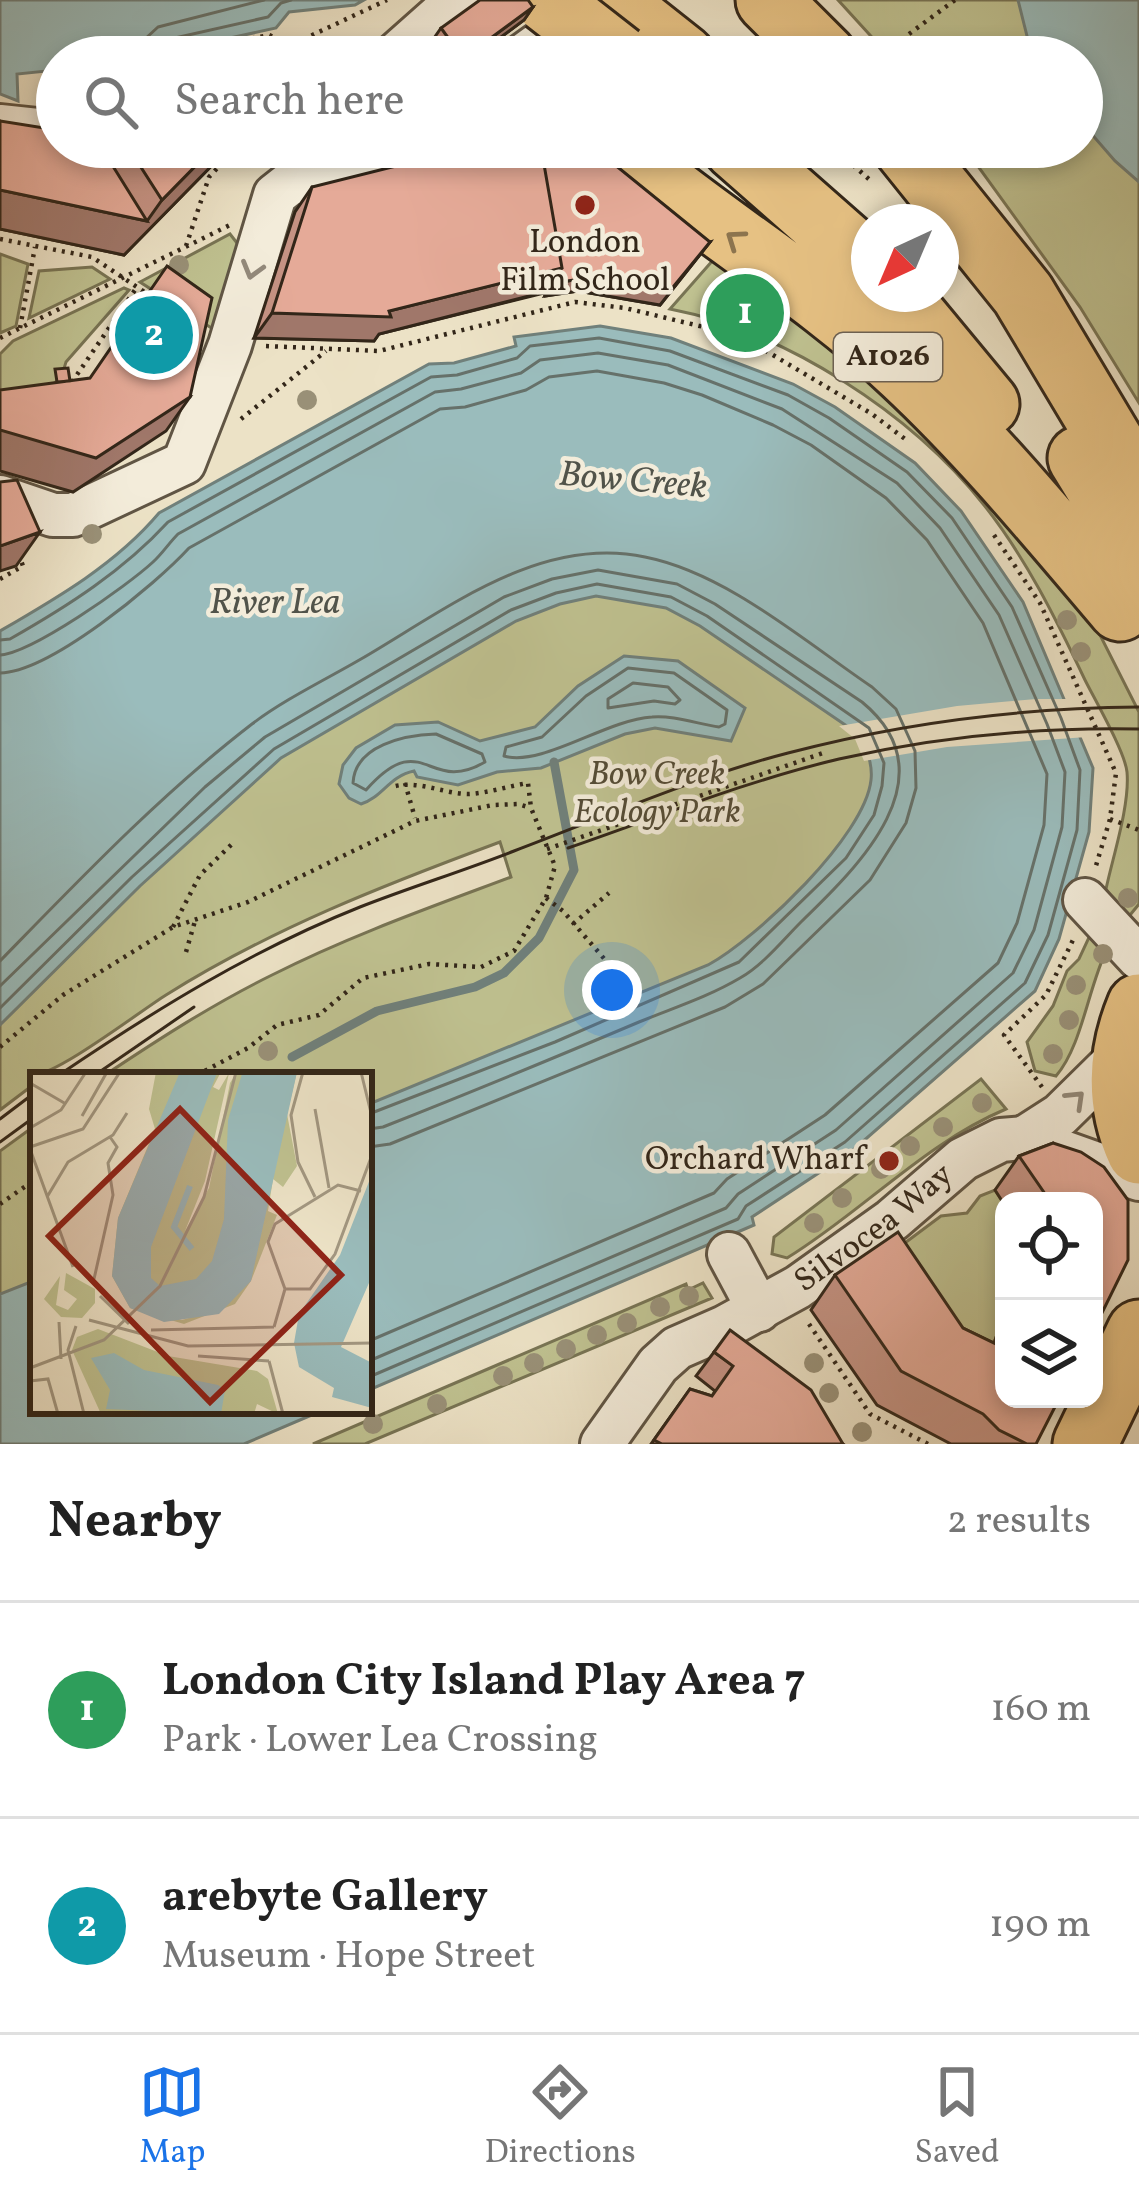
<!DOCTYPE html>
<meta charset="utf-8">
<style>
body{margin:0;font-family:Vollkorn,serif;background:#f6f6f6;color:#222}
.controls{position:absolute;right:36px;bottom:36px;display:grid;overflow:hidden;border-radius:24px;box-shadow:0 6px 18px #0003}
.controls button{width:108px;height:108px;display:grid;place-items:center;padding:0;border:0;border-bottom:3px solid #e0e0e0;background:#fff;color:#222;font:60px sans-serif}
.compass{position:absolute;left:851px;top:204px;width:108px;height:108px;border-radius:50%;background:#fff;box-shadow:0 6px 18px #0003;rotate:224deg}
.you{position:absolute;left:612px;top:990px;width:42px;height:42px;margin:-30px;border:9px solid #fff;border-radius:50%;background:#1a73e8;box-shadow:0 0 0 18px #1a73e833}
.badge{display:grid;place-items:center;width:78px;height:78px;border-radius:50%;background:#1a73e8;color:#fff;font-size:39px;font-weight:700}
.pin{position:absolute;translate:-50% -50%;border:6px solid #fff;box-shadow:0 3px 12px #0006}
.list{margin:0;padding:0;list-style:none}
h2{display:flex;justify-content:space-between;align-items:center;height:156px;margin:0;padding:0 48px;font-size:51px}
h2 small{font-size:39px;font-weight:400;color:#767676}
.list li{display:grid;grid-template-columns:78px 1fr auto;gap:36px;align-items:center;box-sizing:border-box;height:216px;padding:0 48px;border-top:3px solid #e0e0e0}
.list b{display:block;font-size:45px;white-space:nowrap}
.list p{margin:0;font-size:39px;white-space:nowrap;color:#767676}
.list em{font-size:39px;font-style:normal;color:#767676}
.icon{flex:none;width:66px;height:66px;fill:none;stroke:currentColor;stroke-width:2;stroke-linecap:round;stroke-linejoin:round}
.map{position:relative;flex:none;width:1139px;height:1444px;overflow:hidden}
.search{position:absolute;background:#fff;box-shadow:0 6px 18px #0003;left:36px;right:36px;top:36px;height:132px;display:flex;align-items:center;gap:30px;box-sizing:border-box;padding:0 42px;border-radius:66px;color:#767676;font-size:45px}
.sheet{height:588px;background:#fff}
nav{display:flex;justify-content:space-around;align-items:center;box-sizing:border-box;height:168px;border-top:3px solid #e0e0e0;background:#fff;font-size:33px;color:#767676}
nav a{display:grid;justify-items:center;gap:6px}
nav .on{color:#1a73e8}
.map>svg:first-child{display:block}
</style>
<div class="map">
<svg width="1139" height="1444" viewBox="0 0 1139 1444">
<rect width="100%" height="100%" fill="#ece2c6"/>
<filter id="stains"><feTurbulence type="fractalNoise" baseFrequency=".00167" numOctaves="4"/><feColorMatrix values="0 0 0 0 .2 0 0 0 0 .09 0 0 0 0 .02 0 0 0 .5 -.17"/></filter>
<radialGradient id="worn" r=".72"><stop offset=".6" stop-color="#630" stop-opacity="0"/><stop offset="1" stop-color="#630" stop-opacity=".3"/></radialGradient>
<path fill="#bfc190" stroke="#787454" stroke-width="3" d="M838,0h301v403l-59,-96 -116,-160h118v-90h-192z
M230,234l14,18 -31,77 -73,-47z
M0,254l28,10 -12,62 -16,7z
M714,259l161,110 220,256 44,87v192l-13,16 -20,-31c7,-33 24,-84 21,-117 -2,-20 -32,-72 -42,-92 -29,-61 -59,-122 -101,-175 -73,-92 -199,-174 -314,-196z
M92,267l18,12 -81,39 10,-47z
M124,288l5,2 -63,72c-7,33 -38,33 -66,42v-50l13,-13z
M470,571l396,49 35,237 -532,307v-89h-264c54,-36 108,-71 167,-100 77,-39 159,-68 239,-98l-11,-35c-116,43 -229,87 -334,153 -27,17 -109,80 -133,80v10l-33,25v-178z
M1091,933l16,16c-19,39 -25,97 -51,127l-21,-5 -8,-29 26,-36 14,-35 12,-12z
M981,1079l25,30c-81,34 -144,103 -219,149l-15,-4 2,-17z
M33,1127v198l-33,15v-189z
M995,1190l9,14v111l-24,67 -106,-116 67,-50 26,-3 13,-17z
M703,1283l9,15 -347,146h-52l373,-160 2,6z"/>
<path fill="#9abcbc" stroke="#70807b" stroke-width="3" d="M0,0h364l-9,5 -66,7 -13,16 -133,29h-86v13l-40,4 1,27 -18,-7z
M1018,0h121v182l-24,-21 -33,-38v-66h-44l-10,-17z
M600,326l71,12 122,46 42,23 80,56 46,48 62,91 70,166 -4,64 -30,107 -24,52 -183,160 -100,66 2,8 -385,165v-286l339,-139c49,-27 157,-129 163,-185 2,-17 -5,-30 -11,-45l-160,-109 -34,-18 -70,-12 -36,8 -44,17 -235,137 -141,128 -140,139v-394c57,-33 116,-67 159,-118l270,-149 25,-1 62,-17 -2,-9z
M624,656l54,5 67,47 -14,33 -76,-13 -30,6 -84,34 -44,4 -39,13 -41,-8 -3,-6c-25,5 -31,26 -53,33l-12,-6 -10,-14 4,-19 13,-17 39,-23 43,-3 42,19 55,-14 43,-41z
M33,1281v130h288l-77,33h-244v-150z"/>
<path fill="#ece2c6" d="M1036,699h36l15,38 -140,10 -83,14 -9,-22 -16,-13 118,-20z"/>
<g fill="none" stroke-linecap="round" stroke-linejoin="round">
<path stroke="#66716a" stroke-width="3" d="M142,57l3,-18 13,-12 106,-27
M157,57l1,-11 8,-6 102,-23 13,-14 10,-3
M0,640l10,-1c58,-33 113,-68 158,-117l263,-145 26,-2 60,-17 13,-12 69,-8 71,13 118,44 41,23 78,54 45,46 60,89 49,111 19,52 -3,60 -29,105 -23,48 -180,159 -99,64 -8,13 -369,158
M0,655c32,-2 127,-69 153,-93 9,-8 16,-19 25,-28l257,-142 26,-3 60,-16 19,-13 58,-7 70,12 114,44 115,74 43,45 59,87 48,109 18,48 -3,55 -28,103 -21,43 -177,157 -98,64 -12,14 -357,153
M628,668l46,5 53,37 -2,14 -6,3c-21,-3 -46,-12 -67,-10 -47,3 -109,50 -148,39l2,-9 36,-10 44,-41z
M0,673c50,-1 155,-88 189,-125l251,-139 25,-2 61,-17 23,-13 48,-6 67,12 38,12 71,30 38,20 75,53 41,42 56,83 64,151 -3,51 -27,98 -19,40 -173,152 -98,64 -13,14 -345,148
M633,683l35,4 12,13 -5,4 -21,-3 -46,7v-9z
M436,734l46,20 3,8c-58,34 -61,-37 -119,28l-13,-7c2,-38 52,-48 83,-49z
M0,961c80,-82 161,-167 252,-237 33,-25 73,-44 109,-65 86,-50 179,-124 284,-102 81,16 159,84 227,130l24,22 19,42 1,37 -10,35 -36,57 -107,104 -38,23 -335,137 -21,3
M0,986l205,-199 60,-50 239,-140 48,-18 46,-9 79,14 38,20 147,98c90,74 -4,165 -61,220 -19,19 -38,43 -61,56 -32,19 -67,30 -101,44 -85,36 -170,71 -256,105l-14,2
M0,1008l132,-131 142,-128 237,-139 45,-17 41,-9 74,13 36,19 162,112 15,35 -2,23 -8,29 -28,43 -107,104 -184,80 -186,72"/>
<path stroke="#70807b" stroke-width="9" d="M292,1057l85,-46 98,-24 29,-14 35,-35 35,-68 -20,-108"/>
<defs>
<g id="minor">
<path d="M393,57l64,-57"/>
<path d="M521,57l68,-49"/>
<path d="M0,126l47,5 10,-4"/>
<path d="M0,497l53,18h20l111,-52 46,-118 45,-150 14,-11 65,-17 33,-20"/>
<path d="M1085,900l54,58"/>
<path d="M1024,1138l36,-23 63,-62"/>
<path d="M729,1254l30,56"/>
<path id="s1" d="M602,1444l56,-79 19,-17 48,-21 73,-40 94,-67 71,-61 38,-19 23,-2 115,41"/>
</g>
<path id="highway" d="M611,0l72,57
M768,0l57,57
M617,147c93,79 200,141 288,225 78,73 146,156 215,237
M735,147l134,118
M905,147l118,147 116,194
M896,294l91,110
M1080,458l59,96
M1139,1006c-20,48 -22,98 0,146
M1085,1444l54,-112"/>
</defs>
<use href="#minor" stroke="#605544" stroke-width="48"/>
<use href="#highway" stroke="#322619" stroke-width="69"/>
<path stroke="#322619" stroke-width="4.5" stroke-dasharray="3 6" stroke-linecap="butt" d="M909,34l46,-34
M234,42l35,-7 22,10
M170,57l53,-13
M250,57l41,-12
M297,57l-6,-12 96,-45
M45,93v-6l12,-3
M833,147l38,34
M0,239l92,18 57,38
M186,246l23,-69 28,-30
M20,328l15,-81
M0,338l230,-113
M266,346l113,5 196,-49 50,6 116,28 131,78 33,25
M72,382l65,-95
M241,419l85,-68
M994,535l46,68 76,170 -6,46 -15,50
M0,579l23,-13 -3,-8
M405,783l10,35
M1110,819l29,11
M547,849l279,-97
M546,898l17,13 44,51v11l-8,4
M573,924l36,-31
M173,927l27,-52 34,-33
M186,952l9,-31
M0,1047l63,-52 110,-68 75,-25 167,-81 78,-16 25,-1 13,4
M197,1075l51,-27 29,-23 42,-10 44,-37 66,-14 52,3 33,-16 32,-53 9,-32 -24,-58 -3,-25c-19,3 -40,10 -59,11 -26,0 -52,-15 -77,-7
M1042,1087l-38,-52 42,-40 28,-57
M0,1204l33,-23
M809,1324l61,90 58,30"/>
<use href="#minor" stroke="#f3ecda" stroke-width="42"/>
<use href="#highway" stroke="#e6c183" stroke-width="63"/>
<path stroke="#322619" stroke-width="3" d="M568,848c90,-31 178,-67 271,-89 97,-22 200,-32 300,-30
M59,1075c96,-65 193,-125 301,-168 51,-20 103,-36 154,-56 90,-34 181,-74 274,-98 114,-30 233,-45 351,-46
M95,1075l99,-68
M0,1119l33,-25
M0,1142l33,-24"/>
<defs>
<path id="highway-bridge" d="M546,0l73,57"/>
</defs>
<use href="#highway-bridge" stroke="#322619" stroke-width="69" stroke-linecap="butt"/>
<use href="#highway-bridge" stroke="#e6c183" stroke-width="63"/>
</g>
<g fill="#999077">
<circle cx="179" cy="265" r="10"/>
<circle cx="307" cy="400" r="10"/>
<circle cx="92" cy="534" r="10"/>
<circle cx="1067" cy="620" r="10"/>
<circle cx="1081" cy="652" r="10"/>
<circle cx="1128" cy="898" r="10"/>
<circle cx="1103" cy="954" r="10"/>
<circle cx="1076" cy="985" r="10"/>
<circle cx="1069" cy="1020" r="10"/>
<circle cx="268" cy="1051" r="10"/>
<circle cx="1053" cy="1054" r="10"/>
<circle cx="982" cy="1103" r="10"/>
<circle cx="943" cy="1127" r="10"/>
<circle cx="910" cy="1146" r="10"/>
<circle cx="881" cy="1169" r="10"/>
<circle cx="842" cy="1198" r="10"/>
<circle cx="814" cy="1223" r="10"/>
<circle cx="689" cy="1296" r="10"/>
<circle cx="660" cy="1307" r="10"/>
<circle cx="627" cy="1323" r="10"/>
<circle cx="597" cy="1335" r="10"/>
<circle cx="566" cy="1349" r="10"/>
<circle cx="534" cy="1363" r="10"/>
<circle cx="814" cy="1363" r="10"/>
<circle cx="503" cy="1376" r="10"/>
<circle cx="829" cy="1393" r="10"/>
<circle cx="437" cy="1404" r="10"/>
<circle cx="373" cy="1424" r="10"/>
<circle cx="862" cy="1432" r="10"/>
</g>
<path fill="#c59283" stroke="#322619" stroke-width="3" d="M533,7l-9,13 -50,37h-30l-12,-16 9,-13z
M0,121l57,26h173l-106,108 -124,-26z
M312,187l398,55 -50,63 -82,-14 -33,5 -1,-3 -165,41 -5,7 -120,-3 41,-126z
M1053,1143l41,58h-90v3l-9,-14 24,-34z
M835,1275l128,53 31,15 10,-28v84l32,45h-85l-74,-39 -66,-95z
M714,1352l129,92h-192l39,-55 22,7 3,-5 -19,-15z"/>
<path fill="#a0776a" stroke="#322619" stroke-width="3" d="M533,7l-9,13 -50,37h-9z
M214,147h16l-106,108 -124,-26v-39l147,31 15,-21z
M710,242l-50,63 -82,-14 -33,5 9,-13 33,-5z
M562,268l-17,24 -166,42 -5,7 -120,-3 18,-25 117,-2z
M190,397l-24,34 -93,61 -73,-21v-41z
M40,532l-24,34 -16,5v-25z"/>
<path fill="#e5aa98" stroke="#322619" stroke-width="3" d="M480,0h48l5,7 -68,50h-3l-21,-29z
M231,38l26,19h-56z
M0,121l57,9v17h44l46,74 -147,-31z
M128,147h86l-52,53z
M472,147h69l21,121 -173,43 2,6 -119,-4 40,-126z
M541,147h52l117,95 -41,50 -82,-14 -33,5v-3l8,-12z
M167,266l45,32 -22,99 -94,61 -96,-28v-40l90,-12z
M68,368l2,13 -13,1 -2,-13z
M17,480l23,52 -40,14v-64z
M1053,1143l28,9 23,15 24,33v60l-34,69v-128h-44l-31,-45z
M898,1232l65,96 41,20v51h55l-23,45h-9l-28,-14 -16,-16 -82,-43 -66,-96z
M730,1330l81,60 32,54h-181l-8,-4 36,-51 22,7 21,-30 -19,-14z"/>
<defs><path id="oneway-chevron" d="M-2-3.5L2.5 0L-2 3.5" fill="none" stroke-width="1.6" stroke-linecap="round" stroke-linejoin="round" transform="scale(3)"/></defs>
<use stroke="#8c744e" href="#oneway-chevron" transform="translate(735 239) rotate(-145)"/>
<g stroke="#92897a">
<use href="#oneway-chevron" transform="translate(252 270) rotate(106)"/>
<use href="#oneway-chevron" transform="translate(1076 1099) rotate(-44)"/>
</g>
<g fill="#8f2418" stroke="#f3ecda" stroke-width="4.5">
<circle cx="585" cy="205" r="12"/>
<circle cx="889" cy="1161" r="12"/>
</g>
<g text-anchor="middle" dominant-baseline="central" stroke-width="9" stroke-linejoin="round" paint-order="stroke">
<rect fill="#f3ecda" stroke="#6c6153" stroke-width="3" x="834" y="333" width="108" height="48" rx="9"/>
<g font-size="30" font-weight="bold" fill="#322619">
<text x="888" y="357">A1026</text>
</g>
<g font-size="33" fill="#322619" stroke="#f3ecda">
<text x="585" y="244">London<tspan x="585" dy="38">Film School</tspan></text>
<text x="865" y="1161" text-anchor="end">Orchard Wharf</text>
</g>
<g font-size="33" font-style="italic" fill="#554d37" stroke="#f3ecda">
<text x="657" y="776">Bow Creek<tspan x="657" dy="38">Ecology Park</tspan></text>
</g>
<g font-size="33" fill="#322619" stroke="#f3ecda">
<text stroke="none"><textPath href="#s1" startOffset="354">Silvocea Way</textPath></text>
</g>
<g font-size="36" font-style="italic" fill="#51534a" stroke="#f3ecda">
<text transform="translate(633 482) rotate(5)">Bow Creek</text>
<text x="275" y="604">River Lea</text>
</g>
</g>
<g transform="translate(30 1072)">
<rect width="342" height="342" fill="#ece2c6"/>
<path d="M126,0h33l-60,147 -8,50 13,37 48,14 31,-9 23,-20 20,-53 17,-141 11,-25h13l-10,42 10,52 -14,21 -10,-8 -5,32 9,4 -26,66 -16,23 -51,20 -54,-16 -18,-32 6,-58 37,-89 -6,-20zM180,0h11l-8,15 6,3 10,-17 -24,108 -20,50 24,-43 21,-105 7,-11h18l-20,153 -26,57 -59,9 -10,-27zM36,201l29,16v14l-13,15 -21,-1 -17,-18 16,-23 -4,29 12,5 9,-11 -13,-9zM68,257l70,27 89,15 11,8 10,35 -21,-10 -3,10h-153l-29,-64 5,-13z" fill="#bfc190"/>
<path d="M150,0l37,1 -66,174v31l9,8 36,-7 16,-18 12,-42 4,-99 14,-46 55,-2 -46,209 -32,33 -55,8 -34,-14 -18,-32 6,-58zM342,102v102l-31,71 31,16v45l-40,-11 2,-9 -35,-21 -5,-24 5,-29 41,-59zM84,281l30,17 74,15 7,5 -4,24 -115,-5 4,-19 -19,-32z" fill="#9abcbc"/>
<path fill="none" stroke="#9abcbc" stroke-width="6" d="M160,114l-16,41 18,22"/>
<path fill="none" stroke="#a29781" stroke-width="3" d="M273,0l-12,43 7,47 17,35M331,0l11,45M0,11l36,21M285,37l14,79M52,44l25,-44M0,56l31,-18 25,-38M0,75l53,-18 37,-57M0,77l43,118M17,125l21,-35 45,-27 14,-22M64,207l19,-84 -5,-32 9,-16 -7,-10M255,217h25l25,-35 37,-99M255,217l-17,-47 7,-18 63,-39 23,6M70,224l29,28M59,248l99,26 184,-3M29,250l2,37M46,254l-8,24 16,64M244,255l11,-38M121,258l123,-3M168,284l71,5M239,289l14,53M0,296l74,-28 56,-54 44,-89 32,-125M0,309l18,-2 10,35"/>
<path fill="#8f2418" fill-opacity="0.15" stroke="#8f2418" stroke-width="6" d="M150,37l161,166 -131,127 -161,-166z"/>
<rect width="342" height="342" fill="none" stroke="#322619" stroke-width="6"/>
</g>
<rect width="100%" height="100%" filter="url(#stains)"/>
<rect width="100%" height="100%" fill="url(#worn)"/>
</svg>
<div class="controls">
<button><svg class="icon" aria-label="locate" viewBox="0 0 24 24"><circle cx="12" cy="12" r="6"/><path d="M12 2v4M12 18v4M2 12h4M18 12h4"/></svg></button>
<button><svg class="icon" aria-label="layers" viewBox="0 0 24 24"><path d="M12 4l9 5-9 5-9-5zM3 14l9 5 9-5"/></svg></button>
</div>
<svg class="compass" viewBox="-18 -18 36 36"><path d="M0-13l5 13h-10z" fill="#e53935"/><path d="M0 13l5-13h-10z" fill="#767676"/></svg>
<div class="you"></div>
<div class="pin badge" style="left:745px;top:313px;background:#2e9e5b">1</div>
<div class="pin badge" style="left:154px;top:335px;background:#0f9aa8">2</div>
<div class="search"><svg class="icon" aria-label="search" viewBox="0 0 24 24"><circle cx="10" cy="10" r="6"/><path d="M15 15l6 6"/></svg>Search here</div>
</div>
<section class="sheet">
<h2>Nearby<small>2 results</small></h2>
<ul class="list">
<li><span class="badge" style="background:#2e9e5b">1</span><div><b>London City Island Play Area 7</b><p>Park · Lower Lea Crossing</p></div><em>160 m</em></li>
<li><span class="badge" style="background:#0f9aa8">2</span><div><b>arebyte Gallery</b><p>Museum · Hope Street</p></div><em>190 m</em></li>
</ul>
</section>
<nav>
<a class="on"><svg class="icon" aria-label="map" viewBox="0 0 24 24"><path d="M3 6l6-2 6 2 6-2v14l-6 2-6-2-6 2zM9 4v14M15 6v14"/></svg>Map</a>
<a><svg class="icon" aria-label="directions" viewBox="0 0 24 24"><path d="M12 3l9 9-9 9-9-9zM9 14v-3h6M13 9l2 2-2 2"/></svg>Directions</a>
<a><svg class="icon" aria-label="saved" viewBox="0 0 24 24"><path d="M7 4h10v16l-5-4-5 4z"/></svg>Saved</a>
</nav>
